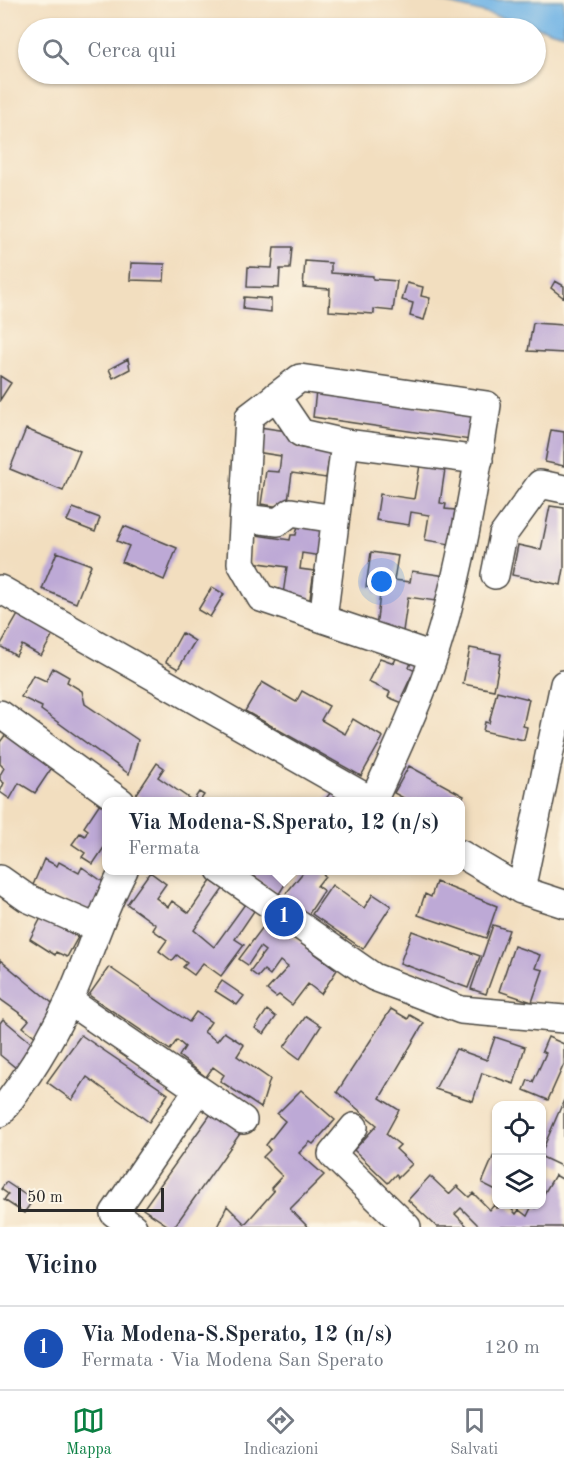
<!DOCTYPE html>
<html lang="it">
<meta charset="utf-8">
<style>
body{margin:0;font-family:"Old Standard TT",serif;background:#f6f6f7;color:#1f2937}
.controls{position:absolute;right:18px;bottom:18px;display:grid;overflow:hidden;border-radius:12px;box-shadow:0 2px 4px #0004}
.controls button{width:54px;height:54px;display:grid;place-items:center;padding:0;border:0;border-bottom:2px solid #e0e1e3;background:#fff;color:#1f2937;font:30px sans-serif}
.scale{position:absolute;left:18px;bottom:15px;width:146px;box-sizing:border-box;padding-left:6px;border:3px solid #2b2b2b;border-top:0;font-size:16px;line-height:21px;white-space:nowrap;color:#2b2b2b;-webkit-text-stroke:4px #fcf5e5;paint-order:stroke}
.you{position:absolute;left:382px;top:582px;width:21px;height:21px;margin:-15px;border:4px solid #fff;border-radius:50%;background:#1a73e8;box-shadow:0 0 0 9px #1a73e833}
.badge{display:grid;place-items:center;width:39px;height:39px;border-radius:50%;background:#0b8043;color:#fff;font-size:20px;font-weight:700}
.pin{position:absolute;translate:-50% -50%;border:3px solid #fff;box-shadow:0 2px 6px #0006}
.popup{position:absolute;left:102px;top:797px;width:363px;height:78px;box-sizing:border-box;display:grid;place-content:center;border-radius:12px;background:#fff;filter:drop-shadow(0 2px 4px #0005);font-size:20px;white-space:nowrap;color:#747a83}
.popup b{font-size:22px;color:#1f2937}
.popup::after{content:'';position:absolute;left:50%;top:100%;margin-left:-12px;border:12px solid transparent;border-top-color:#fff}
.list{margin:0;padding:0;list-style:none}
h2{display:flex;justify-content:space-between;align-items:center;height:78px;margin:0;padding:0 24px;font-size:26px}
h2 small{font-size:20px;font-weight:400;color:#747a83}
.list li{display:grid;grid-template-columns:39px 1fr auto;gap:18px;align-items:center;box-sizing:border-box;height:84px;padding:0 24px;border-top:2px solid #e0e1e3}
.list b{display:block;font-size:22px;white-space:nowrap}
.list p{margin:0;font-size:20px;white-space:nowrap;color:#747a83}
.list em{font-size:20px;font-style:normal;color:#747a83}
.icon{flex:none;width:33px;height:33px;fill:none;stroke:currentColor;stroke-width:2;stroke-linecap:round;stroke-linejoin:round}
.map{position:relative;flex:none;width:564px;height:1227px;overflow:hidden}
.search{position:absolute;background:#fff;box-shadow:0 2px 4px #0004;left:18px;right:18px;top:18px;height:66px;display:flex;align-items:center;gap:15px;box-sizing:border-box;padding:0 21px;border-radius:33px;color:#747a83;font-size:22px}
.sheet{height:162px;background:#fff}
nav{display:flex;justify-content:space-around;align-items:center;box-sizing:border-box;height:84px;border-top:2px solid #e0e1e3;background:#fff;font-size:16px;color:#747a83}
nav a{display:grid;justify-items:center;gap:3px}
nav .on{color:#0b8043}
.map>svg:first-child{display:block}
</style>
<div class="map">
<svg width="564" height="1227" viewBox="0 0 564 1227">
<rect width="100%" height="100%" fill="#fcf5e5"/>
<filter id="ink" filterUnits="userSpaceOnUse"><feTurbulence type="fractalNoise" baseFrequency=".0167" numOctaves="2"/><feDisplacementMap in="SourceGraphic" scale="12" xChannelSelector="R" yChannelSelector="G"/><feConvolveMatrix kernelMatrix="1 2 1 2 8 2 1 2 1" color-interpolation-filters="sRGB"/></filter>
<filter id="wash" filterUnits="userSpaceOnUse"><feTurbulence type="fractalNoise" baseFrequency=".008" numOctaves="4" result="noise"/><feDisplacementMap in="SourceGraphic" scale="24" xChannelSelector="R" yChannelSelector="G"/><feGaussianBlur stdDeviation="1.35" result="paint"/><feColorMatrix in="noise" values="0 0 0 0 0 0 0 0 0 0 0 0 0 0 0 0 0 1.4 0 .05"/><feComposite in="paint" operator="in"/></filter>
<g filter="url(#wash)">
<rect width="100%" height="100%" fill="#f2debf"/>
<path fill="#70b3e5" stroke="#4e6f88" stroke-width="1.5" d="M434,0h130v34z"/>
<g id="blocks">
<path fill="#bda9d6" d="M274,247h18l-2,22h-10l-1,19 -32,-1 1,-20 24,1z
M305,261l26,2v10l42,3v3l24,2 -4,30 -19,-2v5l-45,-3 1,-22 -27,-2z
M131,263l34,1 -1,17 -34,-1z
M555,281l9,5v12l-13,-10z
M407,283l16,4 -2,9 9,2 -6,22 -14,-4 3,-13 -11,-3z
M244,297l27,2v13l-28,-3z
M533,323l31,2v28l-36,-2z
M128,359l2,10 -17,9 -4,-9z
M0,376l11,7 -11,17z
M316,391l158,23 -4,26 -157,-23z
M259,427l35,5 2,15 34,5 -4,26 -34,-5 -5,35 -26,-4 5,-33 13,1 2,-16 -25,-4z
M26,429l54,22 -17,40 -53,-22z
M551,430l13,2v34l-19,-4z
M420,465l25,4 -5,34 6,1 -1,5 10,1 -5,34 -25,-4 4,-25 -18,-3 -2,13 -33,-5 4,-26 34,5z
M550,506l14,2v61l-3,16 -49,-10 6,-30 23,5z
M73,508l27,10 -5,14 -28,-11z
M298,525l34,6 -4,26 -26,-4 -2,16 14,2 -5,34 -27,-4 5,-34 -35,-5 4,-27 34,5 1,-5h5z
M124,526l53,22 -13,32 -42,-18 7,-16 -12,-5z
M57,552l34,13 -15,38 -34,-14z
M371,552l27,4 -4,24 16,2 2,-11 34,5 -3,26 -35,-5 -5,34 -27,-3 4,-34 -5,-1 1,-5 -10,-1z
M212,587l12,7 -14,23 -12,-7z
M19,613l35,20 -13,23 -19,-11 -6,11 -16,-10z
M182,633l13,8 -17,28 -12,-7z
M470,648l31,6 -7,36 -31,-6z
M399,651l14,6 -4,11 14,7 -2,6 -10,-4 -9,19 11,4 -3,6 -22,-9 2,-5 -22,-10 12,-24 14,5z
M53,668l16,9 -2,5 15,9 3,13 53,36 -9,34 -88,-64 1,-3 -21,-10 12,-22 13,6z
M262,682l34,20 6,-11 27,15 -8,14 24,14 8,-15 30,18 -22,39 -116,-65z
M497,691l32,8 -6,27 4,1 -3,13 -41,-9 2,-9 4,1z
M6,734l47,32 -18,27 -16,-10 -9,16 -10,-7 4,-9 -4,-3v-5l4,-7 -4,-4v-22z
M157,763l7,5 -6,9 35,24 6,-9 5,3 -4,6h-58l2,-2 -8,-4z
M409,766l55,30 -3,5h-52l-15,-8z
M331,792l15,9h-22z
M102,800l5,3v40l-14,21 -11,-7 3,-4 -13,-9 8,-11 5,3 3,-6 -4,-3z
M44,859l13,7 2,-4 20,11 3,-6 24,17 -14,28 -59,-27z
M244,870h44l4,3 -13,21z
M305,870h15l5,6 -8,10 7,5 -16,24 -25,-18z
M150,872l16,12 -10,14 12,9 4,-6 17,12 22,-32 12,8 -29,41 20,17 31,-43 9,7 -19,28 9,6 -23,31 -18,-13 -9,12 -11,-8 4,-4 -10,-8 -5,6 -13,-10 8,-11 -14,-10 3,-5 -29,-21z
M436,882l61,24 -11,32 -68,-23 7,-21 6,3z
M332,885l32,23 9,-14 18,12 -28,43 -51,-35z
M43,914l24,12 -2,4 13,7 -11,20 -11,-5 -1,3 -25,-16z
M266,923l19,14 2,-4 50,37 -16,24 -13,-10 -16,21 -13,-10 -3,2 -9,-7 21,-23 -8,-6 -10,14 -6,-5 -6,7 -8,-6 15,-20 -5,-4 -12,18 -9,-6z
M493,925l16,5 -23,64 -15,-5z
M412,931l68,25 -12,32 -68,-25z
M514,946l26,9 -5,13 8,2 -11,32 -33,-11z
M0,960l57,47 -16,34 -18,-14 6,-7 -29,-21z
M109,967l80,55 7,-10 15,10 -7,10 13,9 7,-9 20,13 -7,11 33,23 -9,29 -41,-27 4,-6 -11,-8 -7,10 -27,-21 6,-9 -8,-7 -7,10 -81,-55z
M222,981l22,15 -7,9 -22,-14z
M391,1009l17,10 2,-4 14,8 -44,75 19,12 -13,24 14,11 -4,4 16,15 -14,14 -2,-4 -8,9 -34,-33 23,-25 -40,-33z
M267,1010l9,7 -12,17 -9,-6z
M306,1016l15,10 -21,33 -16,-12z
M3,1019l31,26 -18,23 -16,-13v-32z
M81,1035l87,59 -19,28 -62,-45 -15,23 -25,-18z
M495,1037l30,10 -11,37 -32,-11 -9,28 -38,-12 21,-40 31,11z
M548,1037l16,7v20l-16,36 -24,-10 4,-10 5,2 13,-29 -4,-2z
M301,1090l34,30 -22,24 -3,-2 -11,11 25,22 -34,34 18,18h-91l10,-21 18,18 29,-33 -3,-3 11,-12 -19,-19 7,-7 -4,-5 19,-24 -8,-7z
M564,1100v64l-1,3 -21,-10v-6z
M213,1111l29,20 -68,96h-4l-27,-18z
M496,1150v40l-14,-7z
M555,1175l9,5v47h-84l-19,-19 -6,6 13,13h-31l-29,-27 22,-24 19,18 8,-8 12,11 4,-4 17,17 4,-5 3,3 10,-4 9,10 3,-4 8,6 5,-10 3,2 7,-4v-7z
M6,1182l27,18 -9,13 -20,-13 4,-6 -7,-5z"/>
</g>
</g>
<g filter="url(#ink)">
<use href="#blocks" fill-opacity="0" stroke="#494641" stroke-width="1.5"/>
<g fill="none" stroke-linecap="round" stroke-linejoin="round">
<defs>
<path id="minor" d="M276,396l25,37 44,10 134,17
M244,518l34,4 13,-10 44,7
M495,575l8,-40 37,-51 24,5
M0,589l374,213
M323,619l22,-176
M0,714l121,88
M373,801c19,-41 39,-83 54,-125 30,-82 47,-185 60,-271l-187,-27 -51,39 -8,146 20,35 172,58
M461,854l60,36 43,14
M220,870l154,107 87,33 103,9
M0,879l27,19 69,30
M521,890l43,-206
M69,1001l174,119
M0,1113c28,-36 48,-68 68,-110 21,-45 32,-89 56,-133
M354,1127l-22,27 75,73
M133,1227l-19,-14 84,-123"/>
</defs>
<use href="#minor" stroke="#494641" stroke-width="30"/>
<use href="#minor" stroke="#fff" stroke-width="27"/>
</g>
</g>
</svg>
<div class="controls">
<button><svg class="icon" aria-label="locate" viewBox="0 0 24 24"><circle cx="12" cy="12" r="6"/><path d="M12 2v4M12 18v4M2 12h4M18 12h4"/></svg></button>
<button><svg class="icon" aria-label="layers" viewBox="0 0 24 24"><path d="M12 4l9 5-9 5-9-5zM3 14l9 5 9-5"/></svg></button>
</div>
<div class="scale">50 m</div>
<div class="you"></div>
<div class="pin badge" style="left:284px;top:917px;background:#1a4fb4">1</div>
<div class="popup"><b>Via Modena-S.Sperato, 12 (n/s)</b>Fermata</div>
<div class="search"><svg class="icon" aria-label="search" viewBox="0 0 24 24"><circle cx="10" cy="10" r="6"/><path d="M15 15l6 6"/></svg>Cerca qui</div>
</div>
<section class="sheet">
<h2>Vicino<small></small></h2>
<ul class="list">
<li><span class="badge" style="background:#1a4fb4">1</span><div><b>Via Modena-S.Sperato, 12 (n/s)</b><p>Fermata · Via Modena San Sperato</p></div><em>120 m</em></li>
</ul>
</section>
<nav>
<a class="on"><svg class="icon" aria-label="map" viewBox="0 0 24 24"><path d="M3 6l6-2 6 2 6-2v14l-6 2-6-2-6 2zM9 4v14M15 6v14"/></svg>Mappa</a>
<a><svg class="icon" aria-label="directions" viewBox="0 0 24 24"><path d="M12 3l9 9-9 9-9-9zM9 14v-3h6M13 9l2 2-2 2"/></svg>Indicazioni</a>
<a><svg class="icon" aria-label="saved" viewBox="0 0 24 24"><path d="M7 4h10v16l-5-4-5 4z"/></svg>Salvati</a>
</nav>
